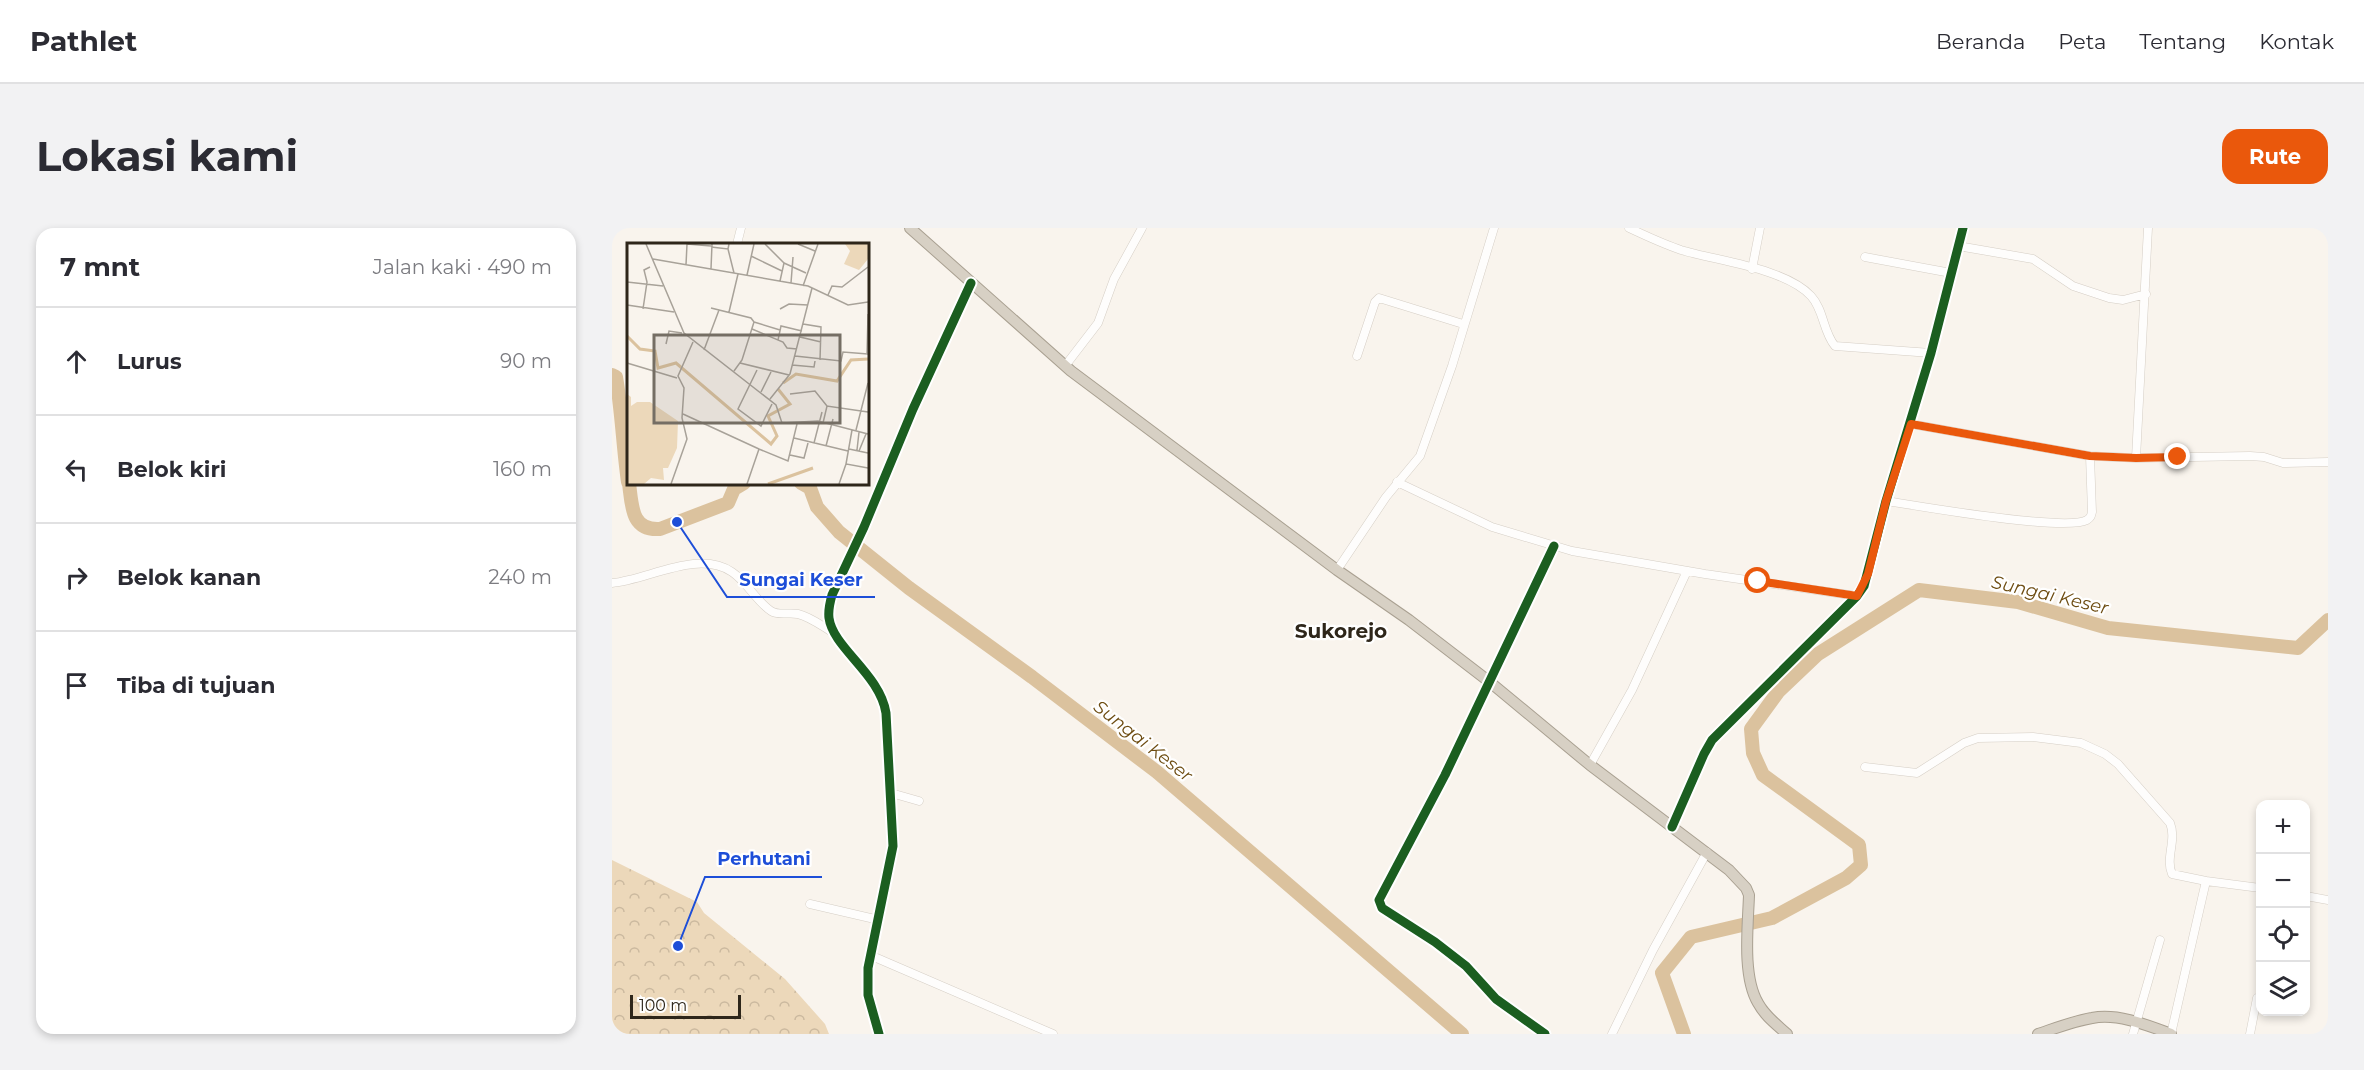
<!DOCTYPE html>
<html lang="id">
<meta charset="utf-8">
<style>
body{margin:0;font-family:Montserrat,sans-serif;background:#f2f2f3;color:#2b2b33}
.controls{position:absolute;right:18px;bottom:18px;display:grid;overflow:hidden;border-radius:12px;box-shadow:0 3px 9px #0003}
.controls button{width:54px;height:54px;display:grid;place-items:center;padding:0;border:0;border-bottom:2px solid #e1e1e2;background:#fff;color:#2b2b33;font:30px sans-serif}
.scale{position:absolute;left:18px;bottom:15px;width:111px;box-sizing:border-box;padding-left:6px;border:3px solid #2e261a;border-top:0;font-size:16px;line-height:21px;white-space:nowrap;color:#2e261a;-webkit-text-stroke:4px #fff;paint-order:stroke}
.stop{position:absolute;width:18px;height:18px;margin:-14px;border:4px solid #ea580c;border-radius:50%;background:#fff}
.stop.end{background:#ea580c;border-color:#fff;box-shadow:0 2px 6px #0008}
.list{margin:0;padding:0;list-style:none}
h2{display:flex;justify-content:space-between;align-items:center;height:78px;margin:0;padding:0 24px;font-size:26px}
h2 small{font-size:20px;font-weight:400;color:#7c7c81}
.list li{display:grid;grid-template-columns:39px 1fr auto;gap:18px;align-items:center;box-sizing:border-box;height:108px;padding:0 24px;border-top:2px solid #e1e1e2}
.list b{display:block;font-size:22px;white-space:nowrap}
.list em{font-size:20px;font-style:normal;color:#7c7c81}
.icon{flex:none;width:33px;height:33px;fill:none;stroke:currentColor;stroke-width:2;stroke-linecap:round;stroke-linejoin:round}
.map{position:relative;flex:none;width:1716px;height:806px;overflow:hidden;border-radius:18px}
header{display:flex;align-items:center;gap:36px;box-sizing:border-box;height:84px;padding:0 30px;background:#fff;border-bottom:2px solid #e1e1e2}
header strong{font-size:28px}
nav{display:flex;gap:33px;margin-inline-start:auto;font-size:21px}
.intro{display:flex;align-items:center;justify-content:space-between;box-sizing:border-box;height:144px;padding:0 36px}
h1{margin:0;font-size:42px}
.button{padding:15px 27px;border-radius:18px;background:#ea580c;color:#fff;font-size:21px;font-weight:700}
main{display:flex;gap:36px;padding:0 36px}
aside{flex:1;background:#fff;border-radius:18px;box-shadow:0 3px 9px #0003}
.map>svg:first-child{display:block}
</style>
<header>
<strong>Pathlet</strong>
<nav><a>Beranda</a><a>Peta</a><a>Tentang</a><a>Kontak</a></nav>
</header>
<div class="intro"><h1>Lokasi kami</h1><a class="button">Rute</a></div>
<main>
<aside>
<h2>7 mnt<small>Jalan kaki · 490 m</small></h2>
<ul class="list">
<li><svg class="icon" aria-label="ahead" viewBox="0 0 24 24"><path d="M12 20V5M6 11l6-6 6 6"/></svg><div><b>Lurus</b></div><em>90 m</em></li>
<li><svg class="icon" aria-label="left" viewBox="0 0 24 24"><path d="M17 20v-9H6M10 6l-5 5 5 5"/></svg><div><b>Belok kiri</b></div><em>160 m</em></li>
<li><svg class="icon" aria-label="right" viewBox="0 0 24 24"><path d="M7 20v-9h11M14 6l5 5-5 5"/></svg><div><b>Belok kanan</b></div><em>240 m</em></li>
<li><svg class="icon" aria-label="arrive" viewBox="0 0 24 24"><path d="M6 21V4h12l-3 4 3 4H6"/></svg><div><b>Tiba di tujuan</b></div></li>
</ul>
</aside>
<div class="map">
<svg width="1716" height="806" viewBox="0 0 1716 806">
<defs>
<pattern id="forest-crowns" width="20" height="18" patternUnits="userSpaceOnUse" patternTransform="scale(1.5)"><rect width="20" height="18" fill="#ecd8ba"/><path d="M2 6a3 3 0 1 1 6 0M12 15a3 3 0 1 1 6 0" fill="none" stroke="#cbb99f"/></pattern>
</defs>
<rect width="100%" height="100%" fill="#f9f4ed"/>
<path fill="url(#forest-crowns)" d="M0,632l85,42 7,11 81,66 40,45 4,10h-217z"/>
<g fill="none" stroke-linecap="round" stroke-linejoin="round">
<path stroke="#dbc29e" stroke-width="14" d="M0,147l4,2c6,35 7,70 12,105
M17,255c3,23 2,48 31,46l68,-26 6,-14 10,-6
M189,255l9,5 7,19 22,25 70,56 123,89 125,95 305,262
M1072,806l-22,-61 29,-36 81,-19 74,-40 15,-13 -2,-20 -96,-70 -10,-22 -2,-24 27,-37 40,-38 101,-64 99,12 90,26 190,20 30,-28"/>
<defs>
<path id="minor" d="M1017,0c17,8 34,16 52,22 36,11 104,18 130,46 13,14 12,36 24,50l96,7
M125,16l4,-16
M1346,18l75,13 40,27 36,12 14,2 23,-6
M1253,29l86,16
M1140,41l8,-41
M745,128l18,-54 4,-4 84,26
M453,138l33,-43 16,-44 28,-51
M1299,196l179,32 46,2 114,-2 14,1 19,6 45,-1
M1524,230l12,-230
M785,254l95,45 80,24 133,23 152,22
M1274,273c33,5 179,31 201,19 4,-3 4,-4 5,-8l-2,-56
M725,342l49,-73 34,-41 32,-90 42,-138
M0,355c36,-3 86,-34 120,-11 15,10 24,29 39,39 7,5 18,1 27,3 13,3 25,13 36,19
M978,537l42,-75 55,-119
M1253,539l52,6 47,-30 14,-5 55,-1 48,6 24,11 13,10 52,59c7,17 -5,35 2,51l34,7
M279,565l28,8
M1060,599l32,-73 8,-14 145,-144 7,-10 22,-85 45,-148 32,-125
M1694,668l22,4
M198,676l69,16
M260,728l181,78
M267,806l-11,-39v-27l25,-122 -7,-133c-6,-39 -53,-65 -57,-95 -1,-8 1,-16 3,-23l32,-68 49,-118 58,-126
M933,806l-49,-35 -30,-33 -31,-24 -53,-34 -3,-8 66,-125 109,-229
M1000,806l41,-84 54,-98
M1521,806l27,-94
M1559,806l35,-153 54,7
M1638,806l7,-36"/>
<path id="highway" d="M298,0l161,143 266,199 72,50 82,63 99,82 139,105 17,18 3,7c-1,31 -7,81 9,108 7,13 18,21 29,31
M1426,806c18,-6 36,-13 54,-16 26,-5 55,7 79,16"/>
</defs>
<use href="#minor" stroke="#d5cec5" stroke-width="9"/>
<use href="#highway" stroke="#a9a091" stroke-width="12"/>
<use href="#minor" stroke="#fefdfc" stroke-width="8"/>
<use href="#highway" stroke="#d7d0c4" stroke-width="10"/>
<defs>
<path id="cycleway" d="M1060,599l32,-73 8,-14 145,-144 7,-10 22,-85 45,-148 32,-125
M267,806l-11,-39v-27l25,-122 -7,-133c-6,-39 -53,-65 -57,-95 -1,-8 1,-16 3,-23l32,-68 49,-118 58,-126
M933,806l-49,-35 -30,-33 -31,-24 -53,-34 -3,-8 66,-125 109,-229"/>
</defs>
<use href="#cycleway" stroke="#fff" stroke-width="13"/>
<use href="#cycleway" stroke="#1b5e20" stroke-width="9"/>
</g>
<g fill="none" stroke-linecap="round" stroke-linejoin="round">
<path stroke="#ea580c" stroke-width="8" d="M1146,353l99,15 11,-22 18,-73 25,-77 179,32 46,2 42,-1"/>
</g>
<g text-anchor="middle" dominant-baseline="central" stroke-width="4.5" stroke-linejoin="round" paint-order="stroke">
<g font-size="18" font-style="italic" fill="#6d4c11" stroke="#fff">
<text transform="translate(1438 367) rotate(13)">Sungai Keser</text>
<text transform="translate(531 513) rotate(38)">Sungai Keser</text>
</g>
<g font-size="20" font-weight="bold" fill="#2e261a" stroke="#fff">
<text x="729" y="403">Sukorejo</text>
</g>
</g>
<g transform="translate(15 15)">
<rect width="242" height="242" fill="#f9f4ed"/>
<path d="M218,1h23v15l-9,11 -15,-6 6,-13zM0,151l4,3v9l6,-4h13l28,19 -1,27 -9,20h-5l1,12 -13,-2 -7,6h-17z" fill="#ecd8ba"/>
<path fill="none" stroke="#dbc29e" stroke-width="3" d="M0,93l13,13 15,2 3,17 18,-5 95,81 6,-8 -9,-20 22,-12 -12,-15M156,140l13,-9 41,7 14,-21 17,-1M141,241l45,-16"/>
<path fill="none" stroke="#a8a299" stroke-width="1.5" d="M19,1l38,89 92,72 6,18 36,-2 50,13M138,1l19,19 -4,18M171,1l17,7M84,4l17,2 1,-5M101,6l6,24M124,13l31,15M26,16l155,27 40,19 20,-3M157,20l22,10M59,22l1,-21 24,2M84,26l1,-25M120,32l7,-31M0,39l36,4M164,40l2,-26M176,43l15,-42M201,52l4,-9 10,1 26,-20M0,62l47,7M84,65l40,10 3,4M16,66l4,-27 -3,-12 6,-3M153,66l9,-5 19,1M102,69l9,-38M176,81l18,3 -1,33M125,86l31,13 4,6 10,1M173,94l21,5M151,97l3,-14 21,5M39,101l3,-13 13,2M77,107l15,-40M240,110l1,-39M168,113l46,5 2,-9 25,2M0,120l50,15M113,120l49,12M165,122l22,2 1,-6M130,127l-19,39 23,17 11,-22M107,128l8,-11 12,-38 26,8M134,149l10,-20M163,151l25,-3 12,15M143,156l20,-25 22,-86M56,171l76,35M196,180l4,-17 41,6M225,187l-6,34 22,4M229,187l12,-47M167,195l54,13M187,200l8,-31M199,203l7,-27M222,206l19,4M230,207l2,-18M232,208l7,-17M163,212l14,3 4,-15M44,241l16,-45 -5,-21 2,-30 -6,-12 15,-34M120,241l12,-35 29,12 9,-37M212,241l7,-20"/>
<path fill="#756e64" fill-opacity="0.15" stroke="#756e64" stroke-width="3" d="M27,92h186v88h-186z"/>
<rect width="242" height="242" fill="none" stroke="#2e261a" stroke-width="3"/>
</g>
<path fill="none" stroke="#1d4ed8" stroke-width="2" d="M65 294L115 369H263M66 718L93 649H210"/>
<g fill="#1d4ed8" stroke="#fff" stroke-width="2">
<circle cx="65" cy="294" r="6"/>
<circle cx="66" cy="718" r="6"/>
</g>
<g font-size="18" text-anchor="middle" font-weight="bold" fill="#1d4ed8" stroke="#fff" stroke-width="4.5" stroke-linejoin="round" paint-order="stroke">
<text x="189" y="358">Sungai Keser</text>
<text x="152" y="637">Perhutani</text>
</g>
</svg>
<div class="controls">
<button>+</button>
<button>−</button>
<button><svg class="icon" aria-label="locate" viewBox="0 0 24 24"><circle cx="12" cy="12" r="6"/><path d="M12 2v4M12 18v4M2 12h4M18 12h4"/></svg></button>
<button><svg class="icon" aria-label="layers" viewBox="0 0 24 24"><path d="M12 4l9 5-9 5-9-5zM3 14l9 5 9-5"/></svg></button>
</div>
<div class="scale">100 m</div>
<div class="stop" style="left:1146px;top:353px"></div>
<div class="stop end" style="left:1566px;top:229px"></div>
</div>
</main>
